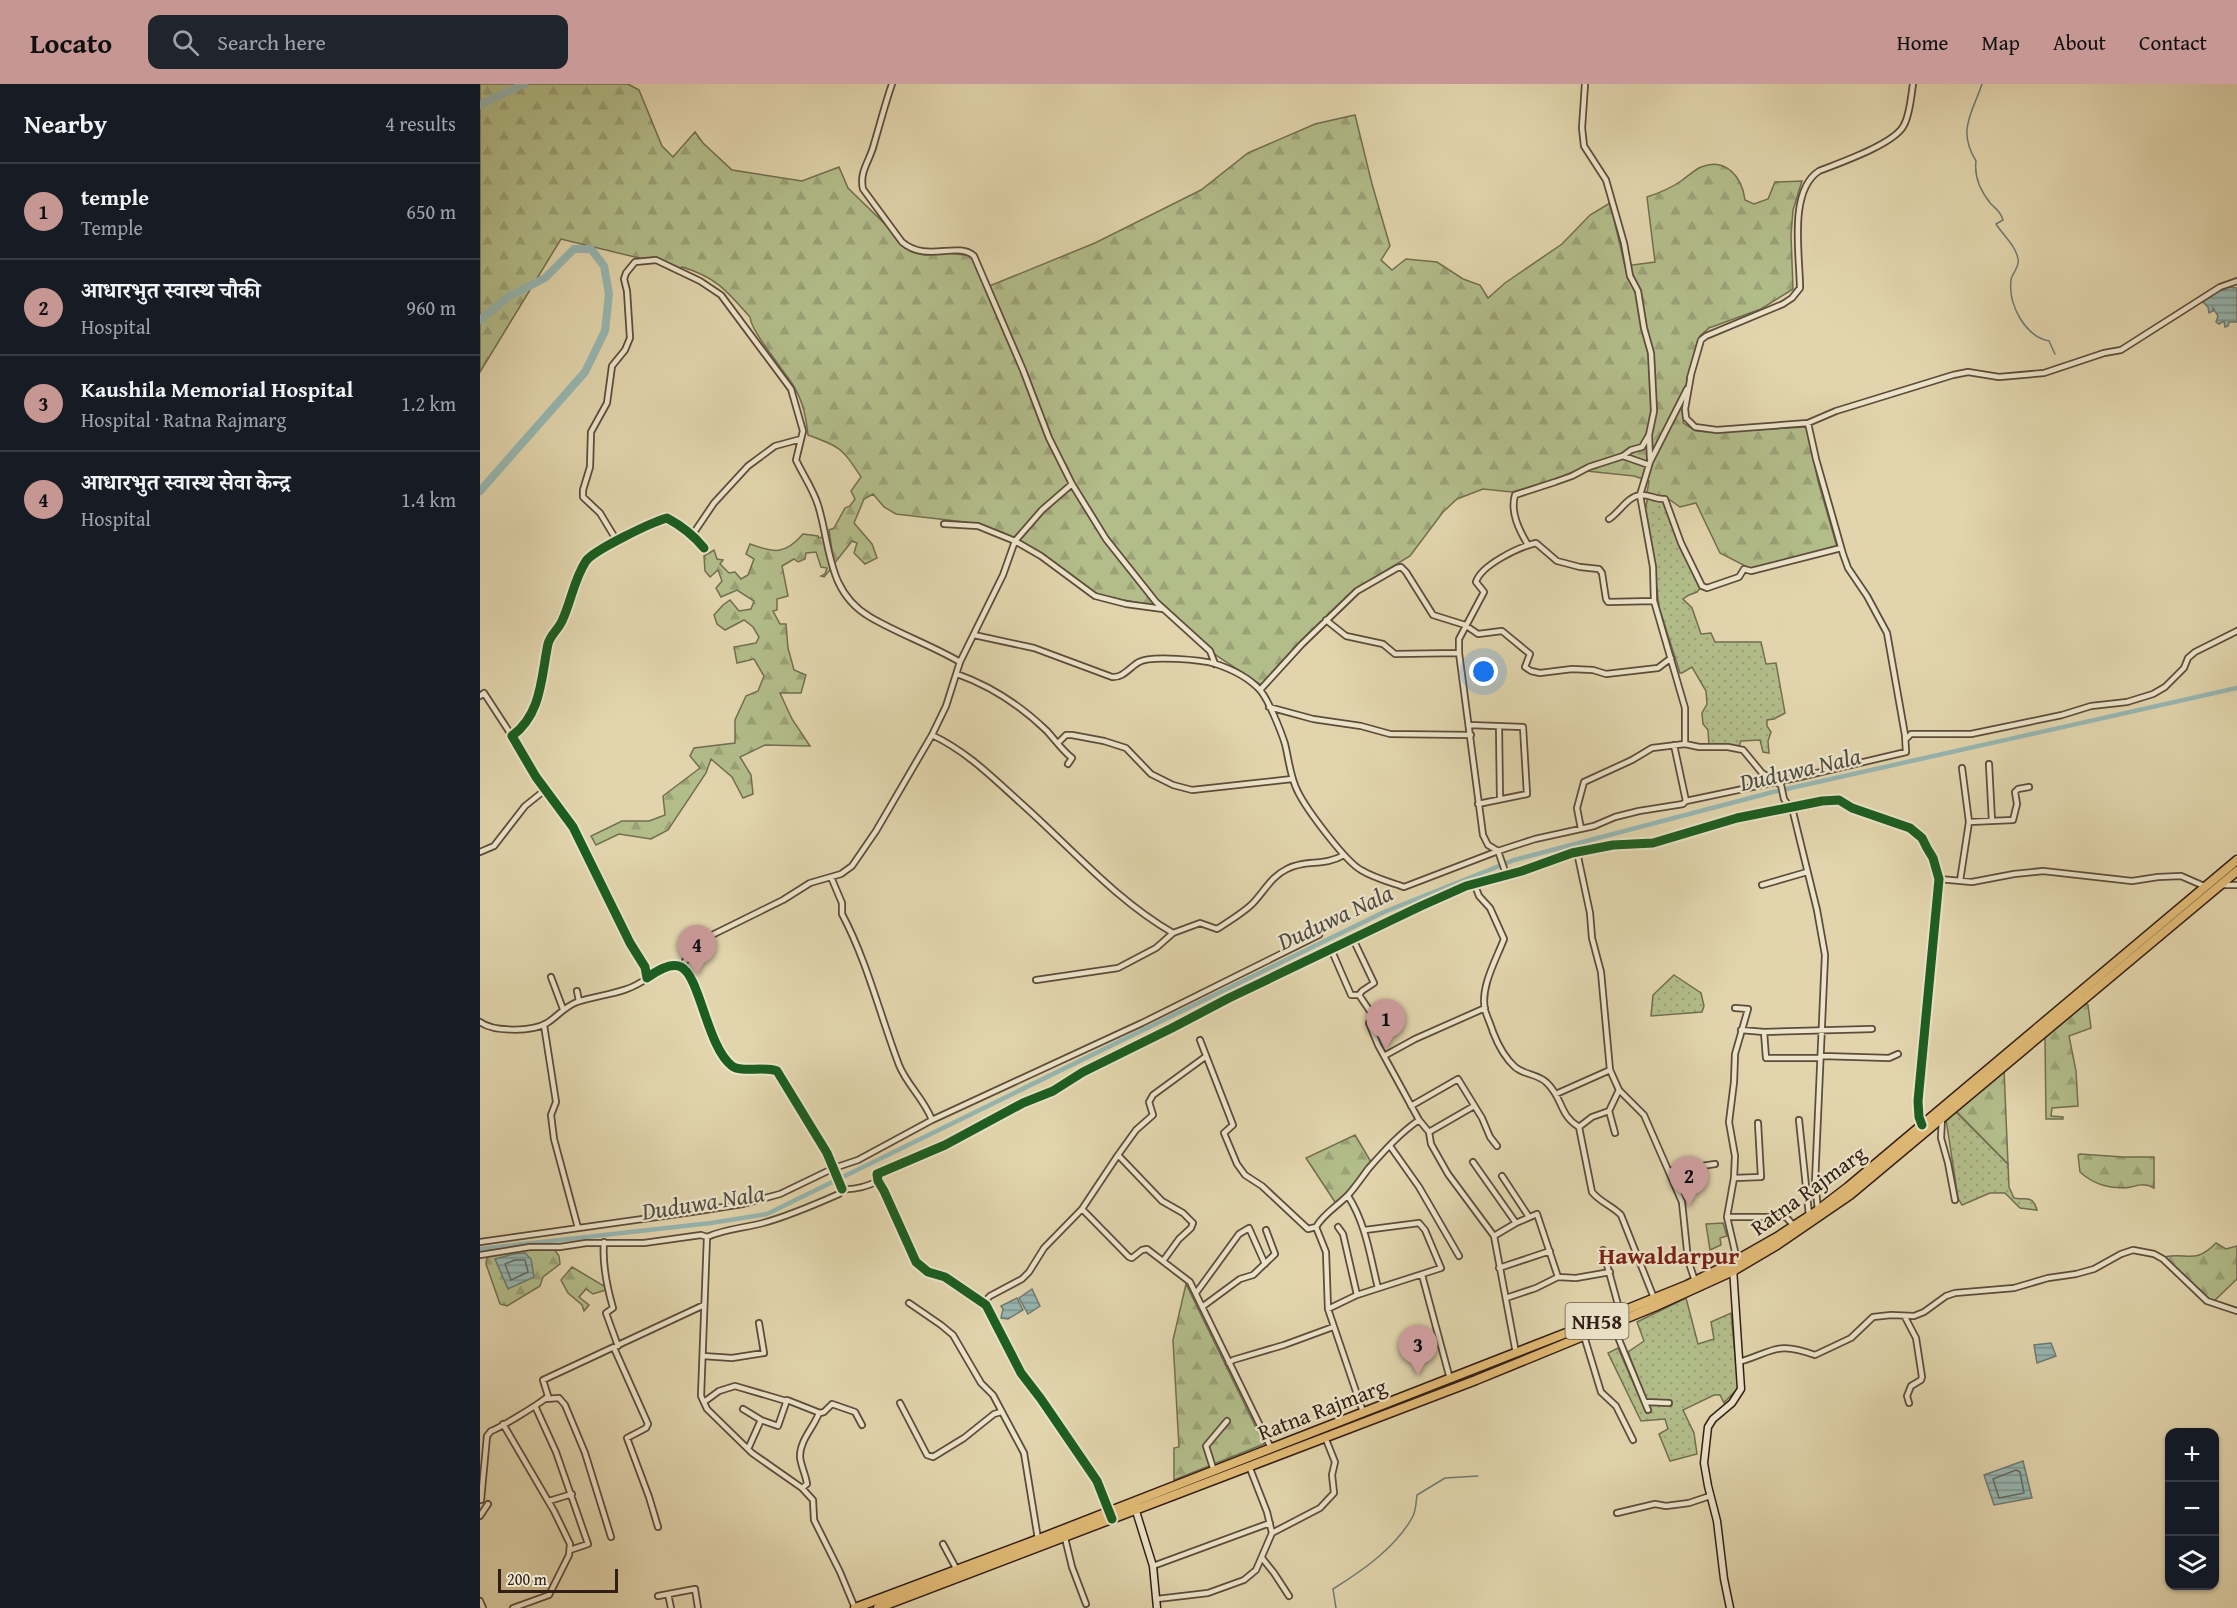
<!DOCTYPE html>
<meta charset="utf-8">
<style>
body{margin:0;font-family:"Gentium Book Plus","Noto Serif Devanagari",serif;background:#20242c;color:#f1f3f6}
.controls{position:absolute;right:18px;bottom:18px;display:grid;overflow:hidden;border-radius:12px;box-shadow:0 2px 4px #0004}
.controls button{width:54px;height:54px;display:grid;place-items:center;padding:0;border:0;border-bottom:2px solid #363941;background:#171b24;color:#f1f3f6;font:30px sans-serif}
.scale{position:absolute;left:18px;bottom:15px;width:120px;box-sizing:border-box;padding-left:6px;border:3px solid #311e15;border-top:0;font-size:16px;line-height:21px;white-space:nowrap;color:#311e15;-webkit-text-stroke:4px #ece4ca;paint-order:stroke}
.you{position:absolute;left:1004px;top:588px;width:21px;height:21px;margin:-15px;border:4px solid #fff;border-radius:50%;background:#1a73e8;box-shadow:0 0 0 9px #1a73e833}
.badge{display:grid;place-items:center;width:39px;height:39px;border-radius:50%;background:#c59692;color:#111;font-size:20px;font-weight:700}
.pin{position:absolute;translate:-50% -50px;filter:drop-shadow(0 2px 3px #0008)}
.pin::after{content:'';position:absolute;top:32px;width:21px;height:18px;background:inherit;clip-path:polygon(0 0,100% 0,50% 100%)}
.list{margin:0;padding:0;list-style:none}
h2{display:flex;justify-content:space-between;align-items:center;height:78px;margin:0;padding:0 24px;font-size:26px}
h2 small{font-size:20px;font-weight:400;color:#9ea1a6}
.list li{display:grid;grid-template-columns:39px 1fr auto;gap:18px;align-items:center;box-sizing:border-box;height:96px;padding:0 24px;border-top:2px solid #363941}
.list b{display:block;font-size:22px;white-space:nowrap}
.list p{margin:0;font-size:20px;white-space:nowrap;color:#9ea1a6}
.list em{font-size:20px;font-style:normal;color:#9ea1a6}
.icon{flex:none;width:33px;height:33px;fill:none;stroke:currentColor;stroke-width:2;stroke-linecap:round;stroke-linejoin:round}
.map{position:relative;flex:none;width:1757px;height:1524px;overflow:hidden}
header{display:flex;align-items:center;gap:36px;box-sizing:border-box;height:84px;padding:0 30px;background:#c59692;color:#111}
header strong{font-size:28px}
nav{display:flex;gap:33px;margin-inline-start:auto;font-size:21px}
.search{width:420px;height:54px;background:#20242c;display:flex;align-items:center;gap:15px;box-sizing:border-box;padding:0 21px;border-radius:12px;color:#9ea1a6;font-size:22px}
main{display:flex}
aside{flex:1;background:#171b24}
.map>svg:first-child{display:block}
</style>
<header>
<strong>Locato</strong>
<div class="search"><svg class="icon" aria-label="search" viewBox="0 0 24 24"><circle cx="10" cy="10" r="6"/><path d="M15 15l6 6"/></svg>Search here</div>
<nav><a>Home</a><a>Map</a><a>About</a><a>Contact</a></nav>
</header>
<main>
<aside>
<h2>Nearby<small>4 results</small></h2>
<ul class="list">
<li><span class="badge">1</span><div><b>temple</b><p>Temple</p></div><em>650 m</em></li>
<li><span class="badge">2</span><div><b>आधारभुत स्वास्थ चौकी</b><p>Hospital</p></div><em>960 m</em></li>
<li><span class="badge">3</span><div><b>Kaushila Memorial Hospital</b><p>Hospital · Ratna Rajmarg</p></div><em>1.2 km</em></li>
<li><span class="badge">4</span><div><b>आधारभुत स्वास्थ सेवा केन्द्र</b><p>Hospital</p></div><em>1.4 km</em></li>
</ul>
</aside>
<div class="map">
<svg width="1757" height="1524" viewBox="0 0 1757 1524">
<defs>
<pattern id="grass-dots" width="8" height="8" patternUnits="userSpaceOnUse" patternTransform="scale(1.5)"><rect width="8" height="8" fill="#b2bd8a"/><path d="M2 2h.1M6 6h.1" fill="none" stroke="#9aa276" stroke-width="1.8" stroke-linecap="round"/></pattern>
<pattern id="forest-firs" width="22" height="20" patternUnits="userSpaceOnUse" patternTransform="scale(1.5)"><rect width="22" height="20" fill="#b2bd8a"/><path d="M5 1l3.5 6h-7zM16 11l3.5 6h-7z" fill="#9aa276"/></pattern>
<pattern id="water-rules" width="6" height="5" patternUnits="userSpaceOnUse" patternTransform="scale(1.5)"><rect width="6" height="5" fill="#96b7b2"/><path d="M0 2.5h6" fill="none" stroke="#7b9490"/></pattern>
</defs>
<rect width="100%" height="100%" fill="#e2d5ad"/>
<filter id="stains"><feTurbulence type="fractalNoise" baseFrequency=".00333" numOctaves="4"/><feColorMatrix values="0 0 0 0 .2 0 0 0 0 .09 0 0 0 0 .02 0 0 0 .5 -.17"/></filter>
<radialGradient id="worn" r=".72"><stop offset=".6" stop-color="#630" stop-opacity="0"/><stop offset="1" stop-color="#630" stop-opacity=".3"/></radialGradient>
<path fill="url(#grass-dots)" stroke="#726e50" stroke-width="1.5" d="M1168,413l7,4h8l2,2 11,33 25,51 -4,5 -8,3 -6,4 9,9 9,26 10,-1 4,9h46l5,22 10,-1 9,50 -11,6 -7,1v6l4,6 -3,9 1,12 -6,-1 -3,-12 -19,1 -2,5 -30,-1 -1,-15 -5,-6 -1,-11 5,-9 -1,-13 -14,-24 -10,6h-2l-21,-66 -6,-54 -8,-43z
M1194,891l27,18 3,13 -2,6 -51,4 2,-21z
M1475,1027l53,53 1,23 5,11c10,3 18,-5 23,12l-17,-2 -15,-15h-15l-28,12 -4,-7 -12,-79z
M1206,1214l12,46 16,-5 -3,-17 20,-9 7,75 -14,15 -4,-8h-6l-31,15 11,23 3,21 -27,7 -11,-27 9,-5 -3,-10 -24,2 -33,-68 10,-5 28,64h5l-23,-60 16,-11 -7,-19z"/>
<path fill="url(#forest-firs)" stroke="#726e50" stroke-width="1.5" d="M0,0h148l11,6 23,56 11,11 22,-25 8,11 29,27 70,11 37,-14 9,21 42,41 9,13 13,10 13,3 23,-2 24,3 15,31 108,-44 106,-53 47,-37 67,-29 40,-9 17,69 18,62 -9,14 11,10 14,-11 31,3 26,17 17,6 8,13 17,-15 57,-39 28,-29 20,-12 15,63 30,-4 -8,-65c12,-4 24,-9 34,-16 6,-4 13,-11 20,-14 25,-10 41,10 44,33l9,4 14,-5 7,-17 27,-1 -9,29 -2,25 2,54 -32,20 -52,19 -9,8 -9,37 -13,33 7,6 -2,11 13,8 15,1 96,-5 11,54 19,66 -86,22 -31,-16 -24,-50 -16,4 -13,-9 -20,-5 2,-12 -15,-5 -57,-6 -25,11 -40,11 -29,-3 -26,10 -14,13 -33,44 -53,32 -19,17 -72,78 -5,2 -44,-29 -58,-49 -65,-13 -57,-43 -35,-19 -37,-10 -69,-8 -12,-7 -11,-13 -9,5 -10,24 18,21 5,14 -12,6 -11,-11 3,-10 -5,-2 -18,23 -5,-34 5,-2 11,-20 5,-2 5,-7 -4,-8 10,-14c-19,-29 -20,-30 -53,-42 -2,-18 -5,-34 -15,-50 -9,-15 -42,-53 -43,-68 -23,-26 -34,-40 -68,-50l-2,1 -119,-29 -81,133z
M323,450l15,2 1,2 4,-1 6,16 1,17 -6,7 -3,-1 4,-2 2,-6 -6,-1 -5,-15 -10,1 -1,6 -7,3 -4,-3 -12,7 6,30 -11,3v11l-4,1 7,13h6l2,24 6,22 12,5 -5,18h-21l12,26 18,27 -45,-1 -25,12 11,18 2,19 -10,4 -11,-21 -21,-18 -5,14 -38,57 -17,9 -32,-5 -23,11 -5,-9 31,-15h27l16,-6 -2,-19 37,-28 -10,-12 4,-8 41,-5v-23l11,-24 12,-5 6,-15 -10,-17 -17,4 -3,-16 22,-4 3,-6 -6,-10 -9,-7 -19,10 -8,-6 -3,-9 9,-10 7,-5 9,11 12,-2 3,-8 -17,-11 -16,7 -5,-9 6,-7 -4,-11 -8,7 -5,-6 -1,-15 10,-6 3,9 6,1 -3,4 9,9 6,-1 6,7 7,-4 6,-16 -8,-5 4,-10c24,9 35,11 53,-10z
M1606,919l2,2 3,23 -22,8 7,35 2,35 -26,2 -1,8 12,1v2h-17l-1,-81z
M1524,985l4,95 -53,-54z
M875,1051l16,27 -26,36 -10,4 -29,-44z
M1600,1070l43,3h31v31c-9,-5 -14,-3 -23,-1 -18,3 -37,-2 -51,-15l-2,-17z
M1736,1159l10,6 11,-3v33l-24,23 -49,-45c25,-5 30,8 52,-14z
M40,1166h35l4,6 1,8 -17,13 -3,9 -33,20 -7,-2 -14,-40 1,-8z
M92,1183l37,22 -16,5 -7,-5 -7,8 10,8 -5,6 -2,-6 -14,-12 -7,-13z
M706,1200l78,160 -90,36v-32l5,-1 -6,-107z"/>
<path fill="#b2bd8a" stroke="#726e50" stroke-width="1.5" d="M1243,1139l4,13 -7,2 1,7 -11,5 -4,-26z"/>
<path fill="url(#water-rules)" stroke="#6e7a73" stroke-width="1.5" d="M1749,203l8,1v34h-8l-1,4 -3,1 -1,-6 -5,3 -3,-2 2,-6 -5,-8v3l-4,2 -1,-6 -5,-5 13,-10z
M45,1169l6,6 3,18 -26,12 -13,-30 19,-5z
M552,1205l8,17 -12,8 -9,-16z
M537,1214l6,12 -15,9 -7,-1 2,-9 -2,-3z
M1571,1259l5,13 -19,7 -3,-18z
M1543,1377l9,37 -38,7 -10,-30z"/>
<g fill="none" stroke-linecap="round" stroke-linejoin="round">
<path stroke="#646a64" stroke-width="1.5" d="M35,1176h10l3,12 -17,8 -6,-16z
M1536,1386l4,2 4,21 -25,5 -6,-19z"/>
<path stroke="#6e7a73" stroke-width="1.5" d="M1502,0c-10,30 -25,46 -6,77 -2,16 5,31 15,43 5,5 10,8 12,16l-7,4c7,11 20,22 22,35 2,8 -6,14 -7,21 -3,25 14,56 38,61l6,13
M856,1524l-3,-19c29,-18 62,-41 79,-71 4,-6 4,-16 5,-23l28,-17 33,-2"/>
<path stroke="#96b7b2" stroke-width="4.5" d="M0,1165l231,-26 56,-9 617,-302 130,-52 259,-68 464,-104"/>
<path stroke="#96b7b2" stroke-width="8" d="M0,21l44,-21
M0,236l28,-23 37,-19 29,-29h17l13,17 5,28 -4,37 -20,41 -105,119"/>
<defs>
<path id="street" d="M412,0c-7,20 -12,40 -18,60 -4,17 -15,27 -11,45l39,53c24,21 56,-1 72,14l49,114 26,68 23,46 34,55 50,63 54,49 5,13
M1105,0l-3,44 2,18 22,34 18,63 6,33 8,15 6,37 7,25 3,58 -5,24 1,24
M1210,294l11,-38 5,-4 77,-32 9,-6 8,-10c0,-32 -12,-97 19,-117 20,-8 76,-27 85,-46 6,-11 7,-28 9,-41
M1207,305l-37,73 -10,33 13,72 1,34 31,107v36l14,3h29l15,3 19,23 19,12 3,14 9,13 24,98 8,45 -10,228 3,27
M1328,339l28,-12 117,-36 15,-3 31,5 45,-4 60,-20 17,-3 99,-63 17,-6
M1143,372l8,-6 11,-3 7,-12
M1129,435c11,-7 18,-22 31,-24 9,-1 16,5 25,4l16,44 21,43 5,2 32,-11 5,-8 7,2 90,-23
M464,440l34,2 37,15 26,15 54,40 31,8 37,5
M213,450l21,-31 34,-37 27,-20 26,-7
M137,457l-17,-28 -17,-16v-7l7,-23 1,-35 16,-29 5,-37 13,-16 5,-12 -3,-47 -3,-12 2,-6 9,-11 21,-2 44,21 21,14 70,94 12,42 -7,29c7,15 17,29 22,45 13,42 9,87 52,112 29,17 61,28 90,45
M1048,461c-9,-15 -18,-33 -13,-50l40,-13 17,-6 17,-9 34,-11 26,9
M224,464c-9,-11 -24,-23 -37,-30 -15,4 -73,32 -81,43 -12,18 -15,41 -24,60 -4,9 -12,14 -14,23 -7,33 -6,70 -36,92l24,41 37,50 57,116 15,24 2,11c8,-6 24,-16 34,-11 19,9 26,80 51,99 9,7 32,0 45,5l50,82 15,36
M846,536l20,16 37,8 12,10 64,-1
M494,551l60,13 78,29c11,1 18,-10 27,-15 12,-7 63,-2 77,2 15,5 33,14 44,26 8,9 21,41 25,54 4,16 5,33 13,48 9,18 47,69 63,78 13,8 29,12 43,17l94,-36 37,-12 59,-13 21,-9 24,-6 44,-7 3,-3 114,-24 106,-25 -1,-17 -18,-102 -20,-37 -19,-28 -5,-14 -27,-95 -8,-36 -91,7 -22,-3 -9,-9 -1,-9 6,-34
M477,590c34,12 64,32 90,57 8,9 16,20 25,27l-4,6
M780,606l42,-46 55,-53 40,-23 4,-1 5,5 27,43 32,10 13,9 24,-3 28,23 -5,13 6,4 9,2 32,-4 21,1 13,4 52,-6 13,-10
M0,612l4,-3 28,43
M789,623l44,12 48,7 29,8 81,1
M989,641l54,2 4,67 -49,10
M1019,642l1,73
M452,651c36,17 62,44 91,70 49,44 93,95 150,128
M1426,655l5,-5h60l91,-19 29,-9 36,-4 26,-8 12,-7 19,-19 4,-10 7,-6 42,-21
M578,659l8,-8h6l32,6 22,7 25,26 22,11 19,5 100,-11
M1194,661l12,56
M1509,680l3,57
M1482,684l7,54
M1101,745l-4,-21 7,-26 48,-22 20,-12 33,-4
M0,768l14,-6 31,-40 20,-16
M1097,768l13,61 2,25 9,34 9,98 9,20 25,25 38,87 6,58 7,21
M1026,790l-8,-23 -10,-6 -5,-10 -24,-182v-14l25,-47 -8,-10c5,-17 43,-35 60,-39l21,18 23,6 19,2 3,4 4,26 2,3 46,-1
M351,793l11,26v11c25,47 38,101 57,151 8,20 25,34 33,55
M1459,795l33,3 42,-8 29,-3 89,10 26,-4 23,-1 23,10
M1480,797l9,-59 44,-2 4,-16 -2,-12 3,-3 11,-2
M994,799l5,13 11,12 14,31c-8,21 -24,48 -19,71 2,7 6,15 8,22 5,13 11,25 22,35 9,8 24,7 32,16 16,15 12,32 32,44l13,65c8,10 20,14 29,23l33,83
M1282,801l45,-13
M1742,801h15
M873,855l21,44 -12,8 -3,4 15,22 -5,6 9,22 41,75 10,12 2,12 17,30 46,62 22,117
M851,865l20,46h8
M202,883l8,-15 18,-15 75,-37 27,-17 31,-9 11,-8 24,-35 56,-96 14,-29 14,-44 43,-87 12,-34 27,-31 30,-26
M71,893l12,32
M556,896l82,-12 38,-20 17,-15 27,-10 17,6c12,-8 28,-17 37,-27 11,-12 18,-26 33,-33 19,-10 36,-2 57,-14
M97,907l2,10
M1255,924l13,1 -13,45 -1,28 -5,40 6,34 -1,22 -7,39 10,43
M0,938c13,10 52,10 67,1 11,-7 17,-16 30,-21 24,-8 50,-8 70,-24
M64,941l12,77 -5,13 3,24 24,89
M1392,945l-108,3 2,26h53l3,-2 67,2 9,-4
M1261,946l23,2
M720,956l33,85 -9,8 13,31 8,11 17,11 46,43 8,-2
M904,972l31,-17 70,-31
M1076,1010l54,-24
M931,1022l47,-27 24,39 8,19 7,9
M1462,1033l-1,21 7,25 7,37
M1319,1036l10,95
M1099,1043l13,-10 17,-6
M949,1048l45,-26
M1135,1049l-6,-22 10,-21
M910,1062l29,41 40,69
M638,1071l18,-25 17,-15 -4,-13 4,-7 52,-38
M993,1078l43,61
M1189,1087l46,-7
M1022,1092l27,41
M1254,1094l27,-1 -3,-54
M362,1105c14,1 24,-2 36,-8
M868,1112c18,28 22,60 30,92
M602,1125l47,48 3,1 10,-8 5,-1 43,33 81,166
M1247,1133h59l8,9
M858,1143l5,7 14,61
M885,1146l54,-7 6,7 16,38 -84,27 -29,14 -2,-57 -10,-25c8,-14 22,-21 33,-33 7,-8 13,-17 20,-26 15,-17 31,-35 50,-48
M1014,1152l22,-13 21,-9 21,63
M227,1153c18,-8 37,-9 56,-14 26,-7 51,-18 76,-29l3,-5
M0,1158l212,-30 51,-8 37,-10 54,-26 24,-8 74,-40 210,-97 177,-88
M124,1158c-2,22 3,45 9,66l-7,5 12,33
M1123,1166l17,62
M0,1171l50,-8h30l26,-4h58l57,-8 6,2 -6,159 6,13 45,44 50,35 11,12 1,20 26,52 15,36
M1019,1184l51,-17
M942,1191l28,104
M716,1209l43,-59 10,-6 16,36
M1026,1214l30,-10 22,-11 18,1 34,-6
M429,1219l32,22 12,10 28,48 12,12 31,58 14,86
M503,1219l7,-7 32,-17 7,-7 15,-24 38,-39 36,-54 44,46 21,12 10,10 -2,5 -12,11 -16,22
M722,1223l38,-28 13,-4 22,-21 -9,-24
M848,1225l35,103
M1425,1233l11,21 6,39 -1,3 -10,6 -4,10 2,7
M1133,1241l35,85
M1104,1252l17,56 15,14 17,34
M134,1264l34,76 -2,4 -19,10 22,59 9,30
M223,1272l29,2 32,-5 -5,-30
M1259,1278c36,-11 38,-21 76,-7l36,-17 22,-21 18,-2 23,1 10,-4 22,-16 9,-3 59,-5 34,-10 28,-4 18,-5 27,-15 12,-4 21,4 9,5 44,42 30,10
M749,1279l4,-3 51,-15 49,-18
M65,1315l14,-1 6,7 20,48 26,84
M224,1318l15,-11 16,-5 51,15
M1165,1318l24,1
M420,1319l27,52 6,2 31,-19 30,-24 7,-2
M55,1322l21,46 32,92 -18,6
M263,1325l18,11
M23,1340l51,87 16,33 -1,11 -20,40 -36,13
M268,1365l13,-29 17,6 9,-26 33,13 4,-1 8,-8 23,8 7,13
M769,1382l18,46 5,21
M734,1387l-8,-25 21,-25
M322,1404l5,-4c-1,-9 -7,-20 -7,-28 0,-16 14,-29 19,-43
M1,1416l6,-64 4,-5c7,-2 52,-29 57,-35l-5,-16 161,-75
M69,1417l23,-7
M630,1429l-13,-32 -80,-114 -31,-62 -41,-28 -17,-5 -12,-10 -32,-71 -6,-10 -1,-7 68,-29 78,-42 30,-12 30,-19 89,-44 57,-30 192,-92 45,-20 56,-15 50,-18 41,-8 40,-2 84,-25 85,-17 17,-1 13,8 58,20 12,10 5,10 6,10 6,21 -21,222 1,16 3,8
M1137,1429l38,-9 11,2 23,-3 21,-7
M0,1432l8,-12
M585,1454l7,29 14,37
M463,1460l14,26
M782,1474l12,15 15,23
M673,1482l117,-43
M188,1510l3,14
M178,1512l37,-7 3,19
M677,1515l51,-6 36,-13 12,-10 16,-37 48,-25 14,-15 -2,-18 3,-13 -10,-25
M0,1517l3,7"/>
<path id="secondary" d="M655,1424l18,58 4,42
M1250,1524l-6,-29 -7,-58 -9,-35 -4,-23 4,-36 5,-8 19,-16 9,-14 -8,-121"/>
<path id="highway" d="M375,1524l176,-66 589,-230 67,-27 46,-23 44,-25 41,-27 30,-23 389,-327
M398,1524l598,-228 178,-73 79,-36 44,-26 73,-50 387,-324"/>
</defs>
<use href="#street" stroke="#5d4c3b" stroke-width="8"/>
<use href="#secondary" stroke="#311e15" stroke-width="9"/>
<use href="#highway" stroke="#311e15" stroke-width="11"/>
<use href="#street" stroke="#ece4ca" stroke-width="4.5"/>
<use href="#secondary" stroke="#ece4ca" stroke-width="6"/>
<use href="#highway" stroke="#e1ba76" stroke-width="8"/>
<defs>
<path id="cycleway" d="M224,464c-9,-11 -24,-23 -37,-30 -15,4 -73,32 -81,43 -12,18 -15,41 -24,60 -4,9 -12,14 -14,23 -7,33 -6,70 -36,92l24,41 37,50 57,116 15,24 2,11c8,-6 24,-16 34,-11 19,9 26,80 51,99 9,7 32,0 45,5l50,82 15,36
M632,1435l-15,-38 -56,-82 -20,-26 -35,-68 -41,-28 -17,-5 -12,-10 -32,-71 -6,-10 -1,-7 68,-29 78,-42 30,-12 30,-19 89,-44 57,-30 192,-92 45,-20 56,-15 50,-18 41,-8 40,-2 84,-25 85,-17 17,-1 13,8 58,20 12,10 5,10 6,10 6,21 -21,222 1,16 3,8"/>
</defs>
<use href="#cycleway" stroke="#ece4ca" stroke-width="13"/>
<use href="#cycleway" stroke="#1b5e20" stroke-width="9"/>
</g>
<g text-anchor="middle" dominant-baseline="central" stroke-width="4.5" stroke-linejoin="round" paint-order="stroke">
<rect fill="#ece4ca" stroke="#69594b" stroke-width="1.5" x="1085.5" y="1219" width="63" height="36" rx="4.5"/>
<g font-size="21" font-weight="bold" fill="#311e15">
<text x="1117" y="1237">NH58</text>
</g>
<g font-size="22" fill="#311e15" stroke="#ece4ca">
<text transform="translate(1328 1106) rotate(-36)">Ratna Rajmarg</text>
<text transform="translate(842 1325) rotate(-21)">Ratna Rajmarg</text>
</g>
<g font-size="24" font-style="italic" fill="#4f4c44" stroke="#ece4ca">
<text transform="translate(1320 685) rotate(-13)">Duduwa Nala</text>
<text transform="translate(855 833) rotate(-25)">Duduwa Nala</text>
<text transform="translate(223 1118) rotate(-9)">Duduwa Nala</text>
</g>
<g font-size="24" font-weight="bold" fill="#7a1f14" stroke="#ece4ca">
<text x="1189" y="1171">Hawaldarpur</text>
</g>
</g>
<rect width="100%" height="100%" filter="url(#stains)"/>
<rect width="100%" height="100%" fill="url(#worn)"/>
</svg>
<div class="controls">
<button>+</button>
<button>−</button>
<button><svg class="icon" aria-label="layers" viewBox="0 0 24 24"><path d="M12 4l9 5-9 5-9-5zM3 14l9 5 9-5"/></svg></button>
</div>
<div class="scale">200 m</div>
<div class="you"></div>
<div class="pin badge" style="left:906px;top:965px">1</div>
<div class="pin badge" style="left:1209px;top:1122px">2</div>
<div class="pin badge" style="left:938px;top:1291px">3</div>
<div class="pin badge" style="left:217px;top:891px">4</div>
</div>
</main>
